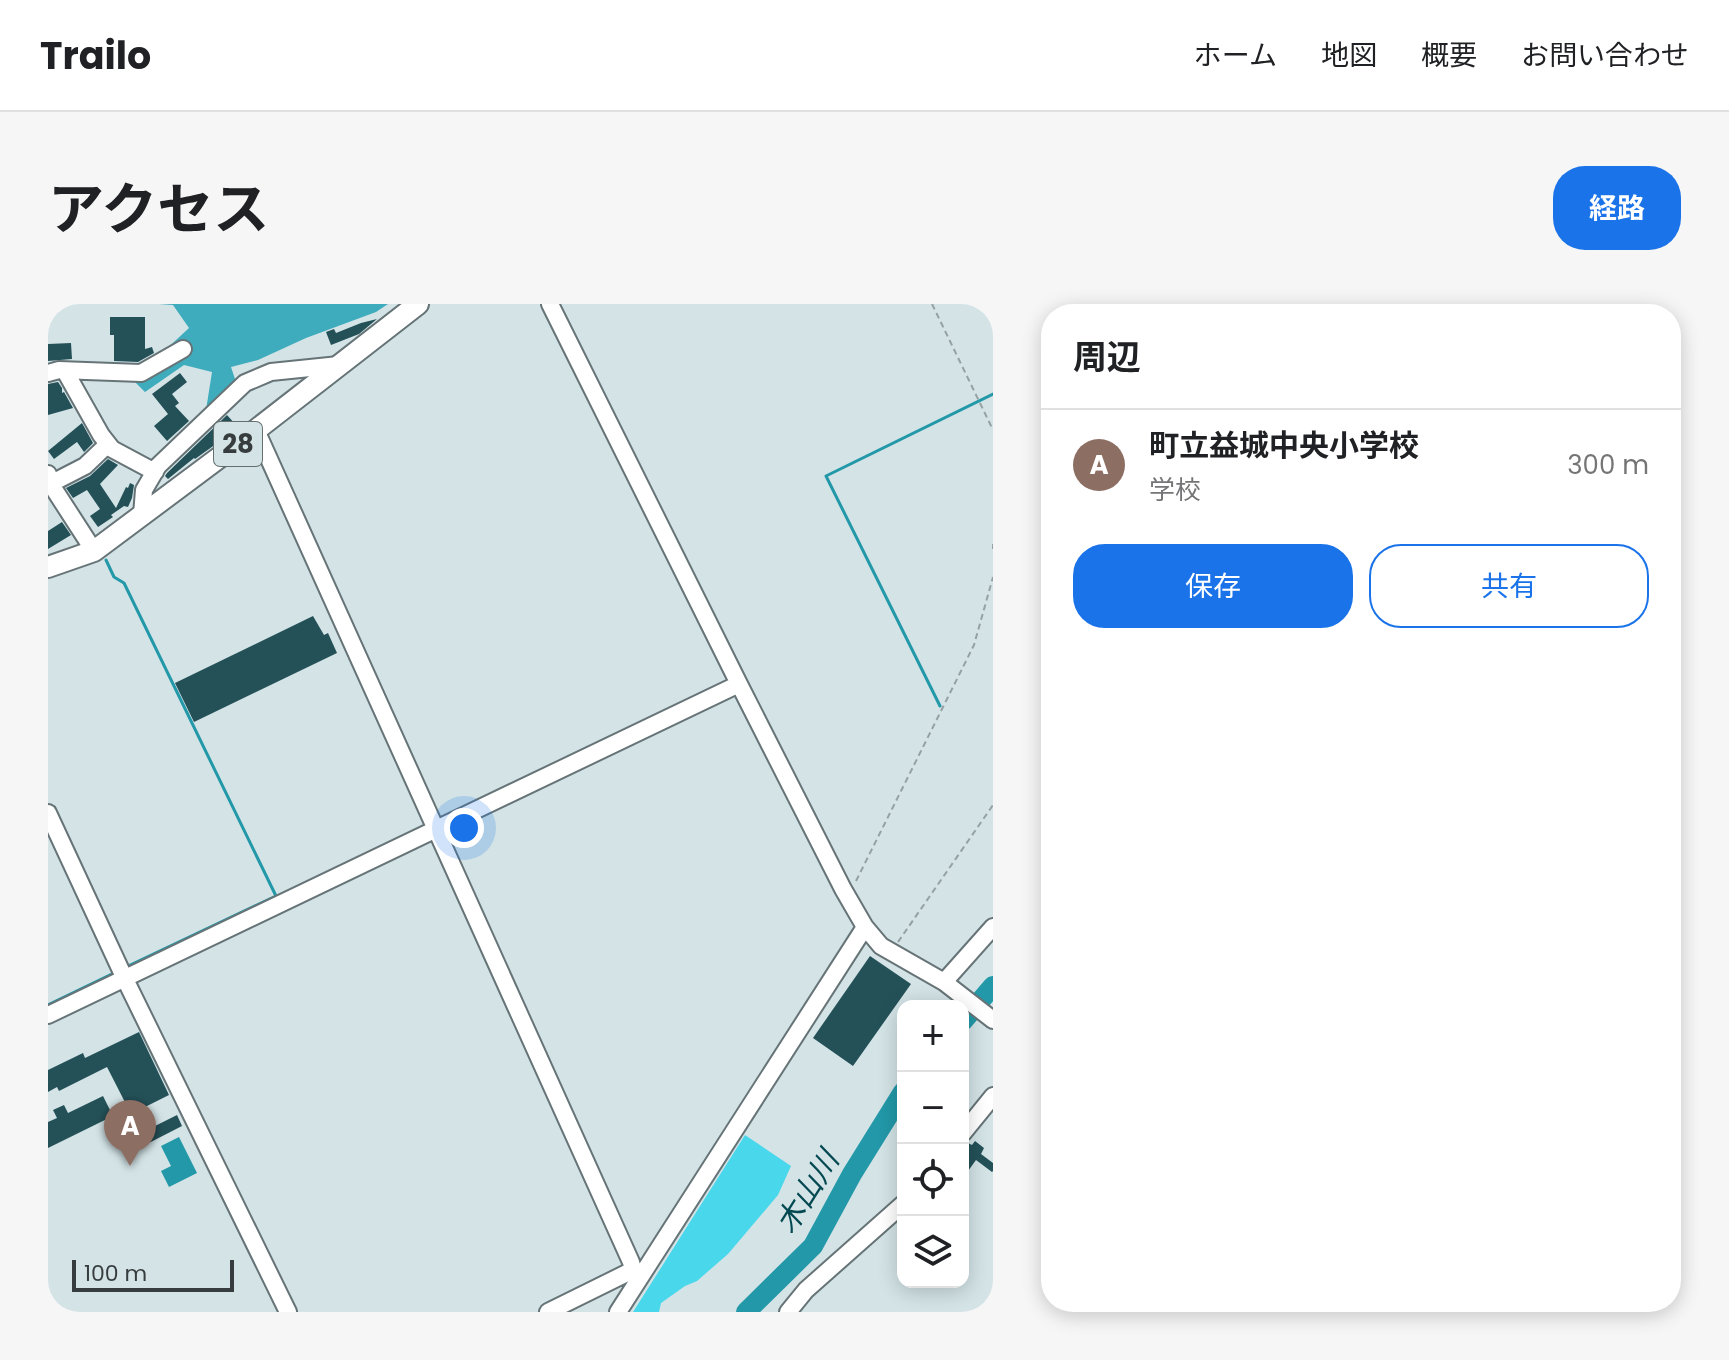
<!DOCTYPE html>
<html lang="ja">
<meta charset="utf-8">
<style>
body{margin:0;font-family:Poppins,"Noto Sans JP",sans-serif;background:#f6f6f6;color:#202124}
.controls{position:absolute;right:24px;bottom:24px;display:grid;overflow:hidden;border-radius:16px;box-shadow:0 4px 20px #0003}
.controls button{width:72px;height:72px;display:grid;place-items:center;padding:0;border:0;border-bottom:2px solid #e0e0e0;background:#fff;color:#202124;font:40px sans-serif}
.scale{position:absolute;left:24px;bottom:20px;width:162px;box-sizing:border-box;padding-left:8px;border:4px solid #373d3e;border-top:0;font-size:22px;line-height:28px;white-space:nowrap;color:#373d3e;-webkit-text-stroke:6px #d3e3e6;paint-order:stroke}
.you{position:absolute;left:416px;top:524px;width:28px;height:28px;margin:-20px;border:6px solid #fff;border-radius:50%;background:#1a73e8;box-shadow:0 0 0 12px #1a73e833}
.badge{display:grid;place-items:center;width:52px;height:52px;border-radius:50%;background:#1a73e8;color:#fff;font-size:26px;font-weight:700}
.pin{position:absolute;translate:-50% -66px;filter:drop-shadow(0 2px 4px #0008)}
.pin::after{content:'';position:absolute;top:42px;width:28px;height:24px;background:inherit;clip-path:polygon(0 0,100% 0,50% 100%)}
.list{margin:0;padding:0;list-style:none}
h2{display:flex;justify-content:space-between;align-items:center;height:104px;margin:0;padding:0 32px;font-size:34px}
h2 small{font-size:26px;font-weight:400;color:#757577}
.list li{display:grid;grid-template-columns:52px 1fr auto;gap:24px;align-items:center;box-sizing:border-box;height:112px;padding:0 32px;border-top:2px solid #e0e0e0}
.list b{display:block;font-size:30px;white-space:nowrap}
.list p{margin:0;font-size:26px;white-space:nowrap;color:#757577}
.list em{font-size:26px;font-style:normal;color:#757577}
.actions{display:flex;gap:16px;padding:24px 32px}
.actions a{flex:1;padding:18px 0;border:2px solid #1a73e8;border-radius:32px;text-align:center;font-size:28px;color:#1a73e8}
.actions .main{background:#1a73e8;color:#fff}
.icon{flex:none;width:44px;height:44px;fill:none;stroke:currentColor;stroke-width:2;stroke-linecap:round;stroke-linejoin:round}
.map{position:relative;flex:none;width:945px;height:1008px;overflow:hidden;border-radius:32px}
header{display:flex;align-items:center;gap:48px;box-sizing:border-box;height:112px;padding:0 40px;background:#fff;border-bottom:2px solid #e0e0e0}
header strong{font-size:38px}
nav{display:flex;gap:44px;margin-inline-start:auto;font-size:28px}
.intro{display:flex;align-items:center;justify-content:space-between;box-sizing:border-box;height:192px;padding:0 48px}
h1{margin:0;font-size:56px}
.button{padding:20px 36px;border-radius:32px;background:#1a73e8;color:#fff;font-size:28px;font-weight:700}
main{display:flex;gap:48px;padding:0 48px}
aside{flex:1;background:#fff;border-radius:32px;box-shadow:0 4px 20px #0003}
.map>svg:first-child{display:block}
</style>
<header>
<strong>Trailo</strong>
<nav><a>ホーム</a><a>地図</a><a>概要</a><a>お問い合わせ</a></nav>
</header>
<div class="intro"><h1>アクセス</h1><a class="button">経路</a></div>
<main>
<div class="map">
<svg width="945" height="1008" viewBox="0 0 945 1008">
<rect width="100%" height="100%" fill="#d3e3e6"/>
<path fill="#49d7ec" d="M697,831l46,31 -13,29 -50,59 -31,27 -12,5 -24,17 -2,9h-26z"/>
<path fill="#3facbd" d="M111,0h229l-12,8 -70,26 -48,22 -27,7 6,18 -31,25 6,-38 -28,-7 -39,27 -12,-12 56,-52 -16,-23z"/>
<path fill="#2298a8" d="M131,833l18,36 -28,14 -8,-16 10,-5 -10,-20z"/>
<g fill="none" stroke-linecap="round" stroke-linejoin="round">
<path stroke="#2298a8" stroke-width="3" d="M58,256l8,17 10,6 152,313 -150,71
M892,402l-114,-230 167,-82
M0,701l68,-33"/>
<path stroke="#2298a8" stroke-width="20" d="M915,717l30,-35
M698,1008l67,-66 39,-72 51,-82"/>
</g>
<path fill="#245158" d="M62,13h35v32l7,-2 2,6 -16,9 -24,-1v-26h-4z
M329,15l-18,15 -28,11 -5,-13 8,-3 2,4 25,-10z
M23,39l1,16 -24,2v-17z
M132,69l7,9 -15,12 7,9 -4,3 14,15 -22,20 -13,-15 14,-12 -16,-20z
M10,78l4,6v5l2,-1 9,16 -25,7v-31z
M179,111l9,10 -20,19 -21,15 -1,-1 -26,21 -3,-3 2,-3z
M34,119l11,20 -9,9 -7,-10 -23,17 -6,-8z
M60,155l10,6 -18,19 16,24 10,-21 2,1 2,-5 4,2 -2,13 -4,9 -4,-1 -13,9 2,2 -15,10 -8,-11 10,-7 -13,-19 -14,8 -7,-10 24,-12z
M14,218l9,13 -23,14v-18z
M265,312l11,19 4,-2 9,20 -143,69 -19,-39z
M822,652l41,28 -58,82 -40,-28z
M91,728l30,63 -38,19 -24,-47 -48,24 -2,-4 -9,5v-22l35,-17 2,5z
M55,792l10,20 -65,32v-26l9,-4 -4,-8 11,-5 4,8z
M129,811l5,11 -41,21 -5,-10 3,-1 -3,-5 15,-8 2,4z
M927,837l9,7 -3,6 12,9v8l-1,1 -16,-12 -13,18v-34l5,-1 4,2z"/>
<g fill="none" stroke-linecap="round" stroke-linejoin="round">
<defs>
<path id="minor" d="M502,0l189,380 104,205 22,38 16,19 63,36 49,38
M17,67l36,64 11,14 43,23
M0,69l11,-3 82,3 42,-24
M208,126l375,832 2,8
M0,170l4,12 42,65
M4,179l33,-17 23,-22
M94,211l2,-25 14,-24 87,-83 26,-11 68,-7
M0,509l76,164 164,335
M896,678l49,-55
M0,711l691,-331
M915,829l30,-37
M500,1008l85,-42 7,6
M570,1008l247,-385
M740,1008l18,-22 97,-86"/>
<path id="major" d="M0,263l46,-16 162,-121 162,-126"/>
</defs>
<use href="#minor" stroke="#667477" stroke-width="20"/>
<use href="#major" stroke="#667477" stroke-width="24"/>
<path stroke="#95a1a3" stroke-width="2" stroke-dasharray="6 4" stroke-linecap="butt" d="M884,0l61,126
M945,240v5
M808,577l118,-236 19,-68
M850,638l95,-137"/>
<use href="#minor" stroke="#fff" stroke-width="16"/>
<use href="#major" stroke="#fff" stroke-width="20"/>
</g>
<g text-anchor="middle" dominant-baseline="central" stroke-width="8" stroke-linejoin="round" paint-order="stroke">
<rect fill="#d3e3e6" stroke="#666f70" stroke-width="2" x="166" y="118" width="48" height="44" rx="6"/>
<g font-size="26" font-weight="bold" fill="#373d3e">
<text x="190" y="140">28</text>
</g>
<g font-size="30" font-style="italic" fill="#044851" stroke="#d3e3e6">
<text transform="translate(759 888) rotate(-58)">木山川</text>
</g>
</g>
</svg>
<div class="controls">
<button>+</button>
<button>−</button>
<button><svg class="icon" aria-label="locate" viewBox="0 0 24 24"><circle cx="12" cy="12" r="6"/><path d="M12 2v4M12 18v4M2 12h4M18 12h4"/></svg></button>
<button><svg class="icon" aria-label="layers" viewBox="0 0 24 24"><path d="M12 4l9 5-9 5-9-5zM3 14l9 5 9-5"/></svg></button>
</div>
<div class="scale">100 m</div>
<div class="you"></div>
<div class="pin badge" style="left:82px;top:862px;background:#8d6e63">A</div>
</div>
<aside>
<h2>周辺<small></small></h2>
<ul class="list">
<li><span class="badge" style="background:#8d6e63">A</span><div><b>町立益城中央小学校</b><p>学校</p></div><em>300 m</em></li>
</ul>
<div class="actions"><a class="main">保存</a><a>共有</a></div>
</aside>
</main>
